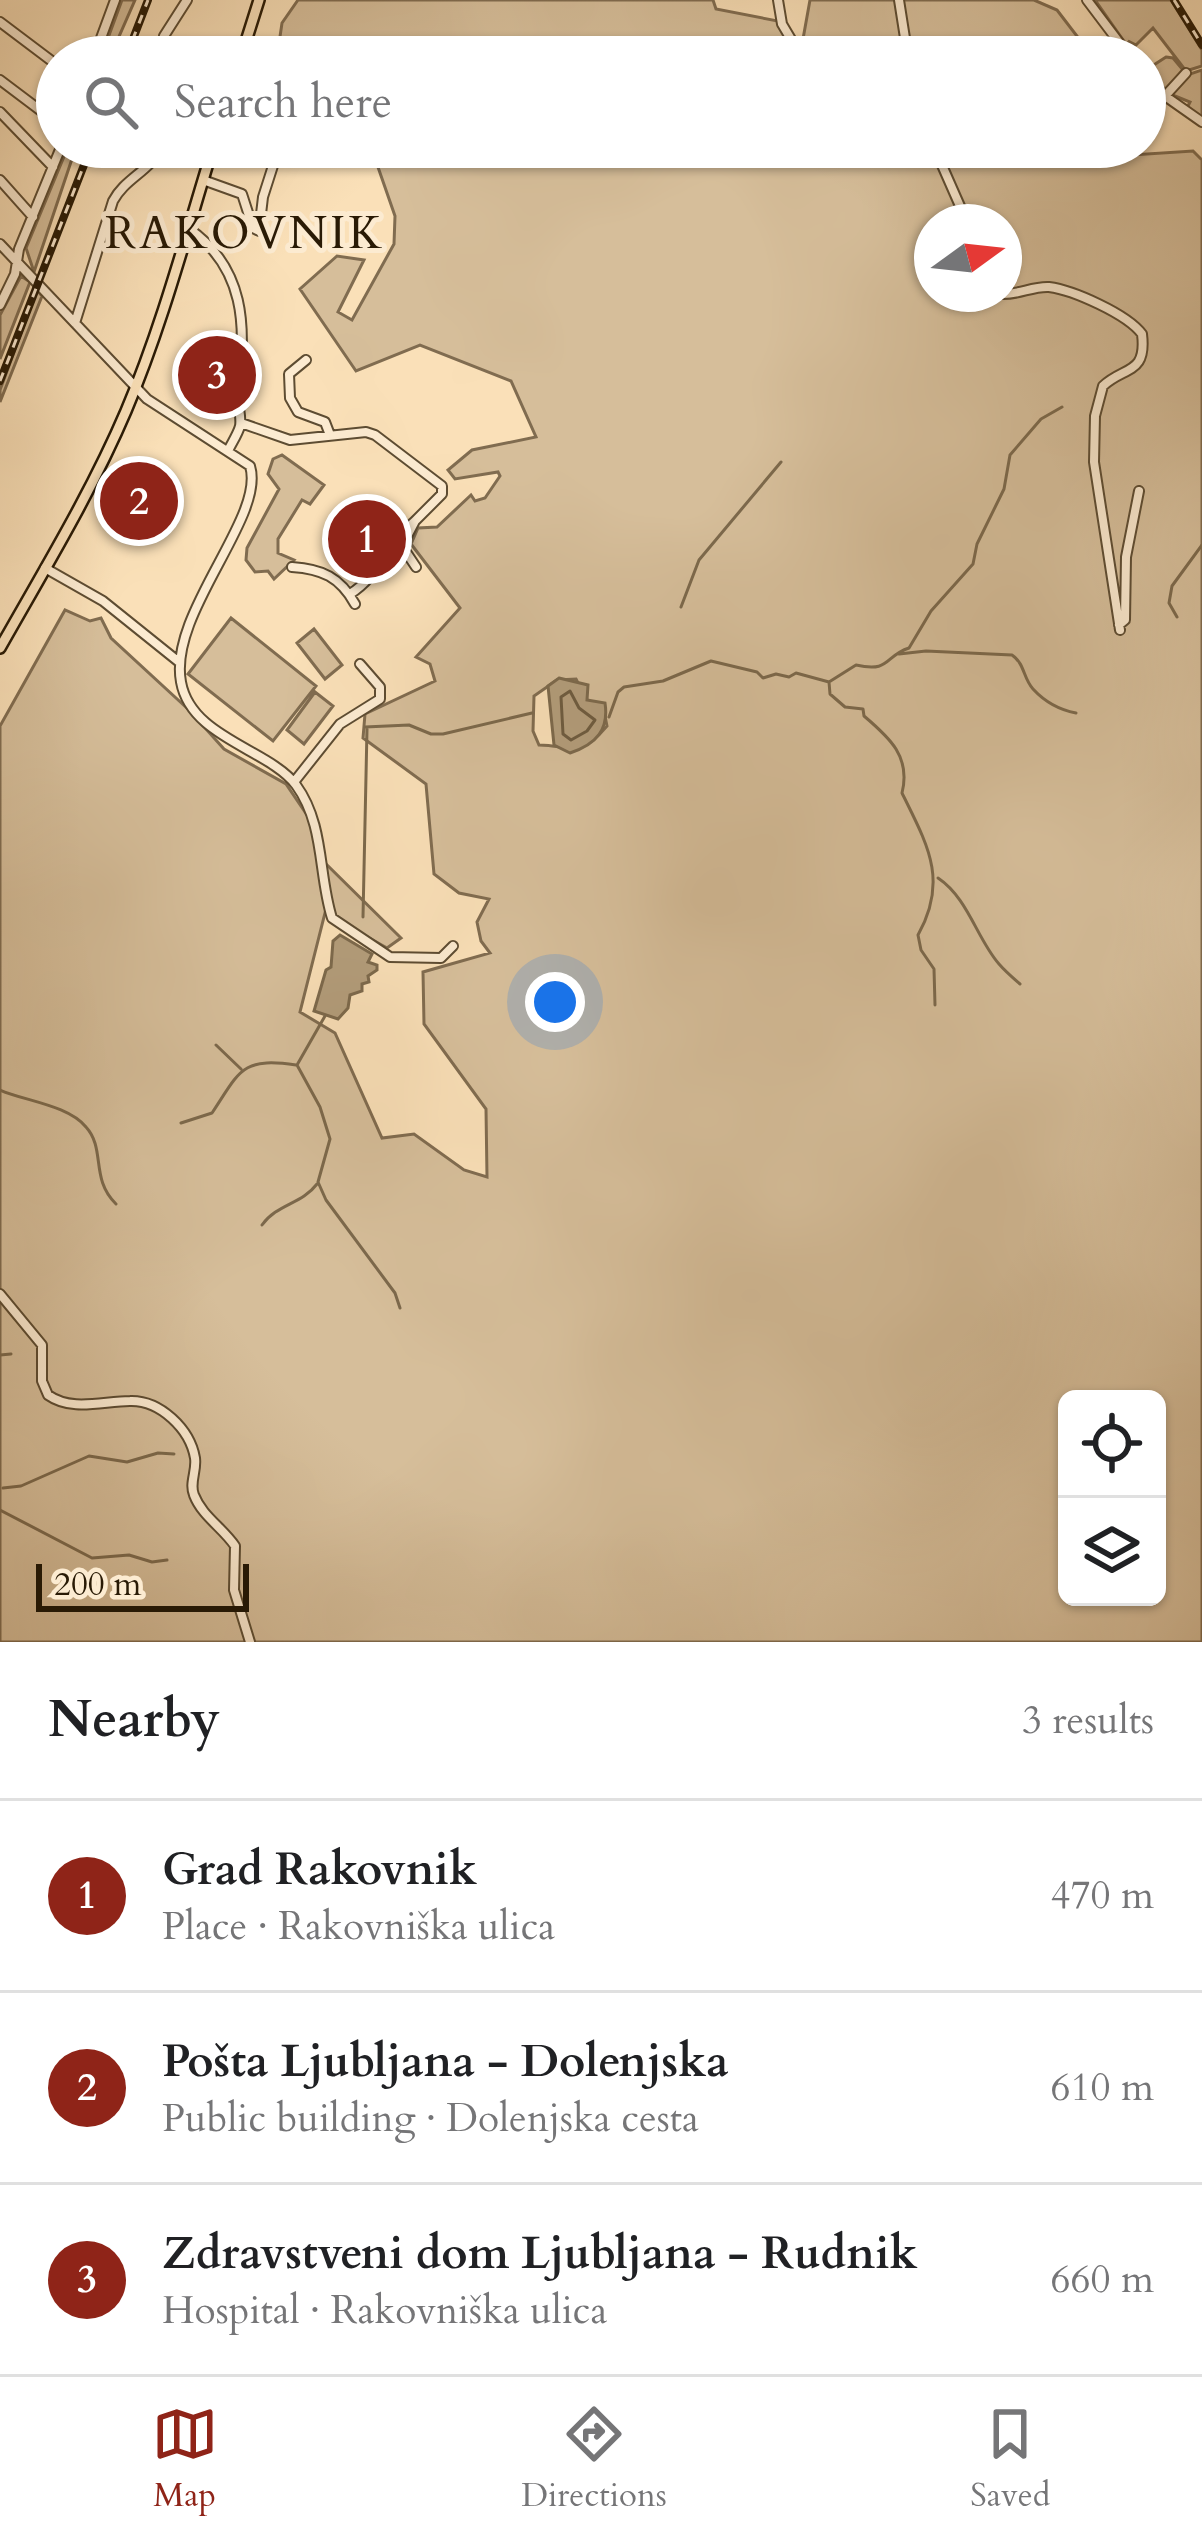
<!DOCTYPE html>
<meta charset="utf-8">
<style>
body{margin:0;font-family:Cardo,serif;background:#f6f6f6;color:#202124}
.controls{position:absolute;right:36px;bottom:36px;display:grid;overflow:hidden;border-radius:18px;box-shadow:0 3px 9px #0004}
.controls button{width:108px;height:108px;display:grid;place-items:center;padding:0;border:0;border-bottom:3px solid #e0e0e0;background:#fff;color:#202124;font:60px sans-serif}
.compass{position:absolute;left:914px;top:204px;width:108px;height:108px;border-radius:50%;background:#fff;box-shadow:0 3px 9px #0004;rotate:75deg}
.scale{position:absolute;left:36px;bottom:30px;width:213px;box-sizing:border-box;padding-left:12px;border:6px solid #291a05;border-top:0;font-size:33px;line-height:42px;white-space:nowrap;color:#291a05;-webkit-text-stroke:9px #fcebd1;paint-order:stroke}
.you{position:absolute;left:555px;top:1002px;width:42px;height:42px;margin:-30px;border:9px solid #fff;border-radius:50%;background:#1a73e8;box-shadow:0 0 0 18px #1a73e833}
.badge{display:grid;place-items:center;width:78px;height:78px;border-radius:50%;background:#8f2418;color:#fff;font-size:39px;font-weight:700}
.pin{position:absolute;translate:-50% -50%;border:6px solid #fff;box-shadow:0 3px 12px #0006}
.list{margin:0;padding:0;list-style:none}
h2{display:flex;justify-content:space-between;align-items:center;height:156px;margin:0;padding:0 48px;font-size:51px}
h2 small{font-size:39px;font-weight:400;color:#757577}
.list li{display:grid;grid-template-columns:78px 1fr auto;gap:36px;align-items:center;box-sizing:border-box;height:192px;padding:0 48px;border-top:3px solid #e0e0e0}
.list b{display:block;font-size:45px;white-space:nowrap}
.list p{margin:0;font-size:39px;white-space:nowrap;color:#757577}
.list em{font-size:39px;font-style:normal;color:#757577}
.icon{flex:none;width:66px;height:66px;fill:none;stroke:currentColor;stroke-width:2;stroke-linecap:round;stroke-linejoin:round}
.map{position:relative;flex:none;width:1202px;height:1642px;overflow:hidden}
.search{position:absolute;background:#fff;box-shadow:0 3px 9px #0004;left:36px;right:36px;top:36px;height:132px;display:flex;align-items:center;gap:30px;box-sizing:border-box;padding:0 42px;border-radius:66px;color:#757577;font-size:45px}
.sheet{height:732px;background:#fff}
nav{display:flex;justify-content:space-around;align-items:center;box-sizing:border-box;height:168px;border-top:3px solid #e0e0e0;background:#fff;font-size:33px;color:#757577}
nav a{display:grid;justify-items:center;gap:6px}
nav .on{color:#8f2418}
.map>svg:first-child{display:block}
</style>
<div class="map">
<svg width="1202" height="1642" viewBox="0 0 1202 1642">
<rect width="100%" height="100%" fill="#fae0b8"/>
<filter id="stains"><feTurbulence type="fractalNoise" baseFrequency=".00167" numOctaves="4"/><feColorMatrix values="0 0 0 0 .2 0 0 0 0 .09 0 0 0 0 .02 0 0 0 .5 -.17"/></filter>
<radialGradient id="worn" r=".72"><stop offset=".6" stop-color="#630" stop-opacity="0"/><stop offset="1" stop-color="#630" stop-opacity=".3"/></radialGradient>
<path fill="#d6be9a" stroke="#806c50" stroke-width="3" fill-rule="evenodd" d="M122,0h13l-25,57h-9z
M298,0h415l3,9 62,12 20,24 3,11 27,1h-551l5,-34z
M810,0h224l23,10 36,47h-228c-19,-21 -33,-17 -59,-12l-3,-6z
M1095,0h76l31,50v16l-16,5 -33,-43 -17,17 -8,-4 12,16h-5z
M1166,57l7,1 10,12 -17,21 -21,-22v-5l4,4z
M1202,70v48l-15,-10 3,-6 -20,-8 17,-19z
M68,147h8l-42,125 -8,-24z
M371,147h757l4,8 61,-4 9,9v1482h-1202v-916l65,-116 25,11 11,-3 10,20 78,72 35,39 62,35 23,34 10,39 82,81 -14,10 -62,-35 -25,99 35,21 47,105 32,-4 50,36 23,7 -1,-68 -62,-85 -1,-52 67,-19 -9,-12 -4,-19 12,-23 -30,-6 -25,-19 -8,-90 -63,-46 2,-24 70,-33 -5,-17 -14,-7 44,-49 -49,-64 7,-16 19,-1 34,-32 4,6 10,-3 15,-22 -2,-4 -43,7 -7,-9 24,-20 64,-13 -25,-56 -91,-36 -64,26 -56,-82 37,-33 27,4 -26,52 14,8 42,-76 1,-28zM932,222h72v72h-72zM576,679l10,20 18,12 3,15c-27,32 -33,20 -68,19l-6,-14 1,-35 23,-16zM1067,1399h90v198h-90z
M21,276l9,6 -30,77v-44z
M37,290l5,6 -42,106v-12z
M282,455l42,30 -14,19 -8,-4 -24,39v14l16,7 -20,19 -6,-8 -13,1 -9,-12 1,-12 32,-59 -11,-15 5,-15z
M231,618l85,68 -43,55 -85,-67z
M314,629l28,36 -17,14 -28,-36z
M315,692l18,14 -29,38 -17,-14z"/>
<path fill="#b39d7b" stroke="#7c694c" stroke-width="3" d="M559,678l29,7 -1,15 18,3c4,26 -8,41 -35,50l-16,-8 -6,-59z
M340,935l32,19 -4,8 9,3v5l-9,6 1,6 -7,2v7l-12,4 -2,13 -10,11 -24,-8 12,-41 5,-3 2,-26z"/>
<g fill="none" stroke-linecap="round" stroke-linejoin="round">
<path stroke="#6e5c40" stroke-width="3" d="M570,691l9,17 16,12 -8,11 -16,9 -8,-6 -2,-37z"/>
<path stroke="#7c694c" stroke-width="3" d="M681,607l18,-47 82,-98
M1177,617l-8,-14 3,-17 30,-41
M899,654l27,-3 86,4c13,9 11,23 21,34 12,13 27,21 43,24
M829,682l27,-17c35,8 28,-9 53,-17l22,-37 42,-47 4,-20 27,-55 6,-34 31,-36 21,-12
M609,717l9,-25 6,-5 39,-6 48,-20 46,11 6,6 13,-4 13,3 7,-4 33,9 1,12 15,13 18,2 1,7c26,22 47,41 38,77 25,51 47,87 16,142l3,15 13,19 1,36
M365,727l44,-2 22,9h12l89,-21
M938,878c30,20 39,61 61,86 6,7 14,14 21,20
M363,917l4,-188
M325,1016l-28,49 23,42 10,32 -12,43 8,18 69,93 5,15
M216,1045l25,24
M0,1090c25,11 68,15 86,37 20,22 4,52 30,77
M181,1123l31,-10c28,-42 29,-56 84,-48
M262,1225c15,-21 40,-21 55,-41
M0,1355l11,-1
M3,1488l18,-2 68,-30 38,6 31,-9 16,1
M0,1510l92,48 37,-3 23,7 15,-2"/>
<defs>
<path id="minor" d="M778,0l4,24 16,27 53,6
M899,0l9,57
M1087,0l43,57
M0,22l57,43
M164,36l23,-36
M94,57l21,-57
M1145,75l20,21 37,26
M0,80l57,43
M1165,96l21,-23
M0,112l53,55
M284,147l9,8
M934,147l33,75
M0,180l33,37
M203,180l39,14 11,34 6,3 4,-34 16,-50
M188,228c57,39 59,99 50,161 -2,12 4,26 2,37 -2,8 -9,18 -12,25
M0,244l147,155 103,67c16,51 -82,147 -69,216 10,56 88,67 115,103 29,40 22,89 36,133l58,39 51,1 12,-12
M1002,294c16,1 31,-8 47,-7 24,3 78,27 93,47 5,41 -18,32 -39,52l-8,30 -1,46 26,168
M0,305l15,-31 4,-25 42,-102
M75,323l38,-122c12,-23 38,-30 48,-54
M306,360l-17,14 1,24 8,14 27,10 5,13
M241,423l49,17 76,-8 9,3 67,51v8l-27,27
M292,567c30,2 48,10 63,37
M45,568l58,33 76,61
M350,594c29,-18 39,-51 65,-73l-13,25 14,21
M1119,625l6,-5 1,-63 13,-66
M294,782l46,-58 40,-25v-12l-20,-23
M0,1294l42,51v36l6,14c24,17 55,6 82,6 30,-1 60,28 65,57 2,13 -6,25 -1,37 8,21 29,33 41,51l-1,44 16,52"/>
<path id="major" d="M241,57l18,-57
M0,648c44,-78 91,-155 126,-237 36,-85 60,-176 87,-264"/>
</defs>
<use href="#minor" stroke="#5d4c32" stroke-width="12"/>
<use href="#major" stroke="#291a05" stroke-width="14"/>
<use href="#minor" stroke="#fcebd1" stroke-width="8"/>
<use href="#major" stroke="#fae0b8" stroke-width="9"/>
<defs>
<path id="rail" d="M1174,0l28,45
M126,57l22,-57
M0,381l91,-234"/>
</defs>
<use href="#rail" stroke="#291a05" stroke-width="8"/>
<use href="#rail" stroke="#fcebd1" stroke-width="3" stroke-dasharray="9" stroke-linecap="butt"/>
</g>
<g text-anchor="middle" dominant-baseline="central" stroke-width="10" stroke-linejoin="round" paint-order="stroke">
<g font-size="45" letter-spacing="3" fill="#291a05" stroke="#fcebd1">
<text x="245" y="233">RAKOVNIK</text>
</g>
</g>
<rect width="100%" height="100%" filter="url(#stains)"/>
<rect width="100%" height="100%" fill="url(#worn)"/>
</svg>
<div class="controls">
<button><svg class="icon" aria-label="locate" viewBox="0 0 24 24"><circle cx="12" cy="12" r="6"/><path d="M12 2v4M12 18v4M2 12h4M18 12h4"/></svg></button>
<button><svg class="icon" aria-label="layers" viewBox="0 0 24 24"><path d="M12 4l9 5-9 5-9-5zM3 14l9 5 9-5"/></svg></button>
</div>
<svg class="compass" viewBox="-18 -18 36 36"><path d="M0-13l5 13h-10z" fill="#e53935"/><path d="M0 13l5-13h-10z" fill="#757577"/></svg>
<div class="scale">200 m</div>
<div class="you"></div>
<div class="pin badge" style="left:367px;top:539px">1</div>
<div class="pin badge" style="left:139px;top:501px">2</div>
<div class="pin badge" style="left:217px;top:375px">3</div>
<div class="search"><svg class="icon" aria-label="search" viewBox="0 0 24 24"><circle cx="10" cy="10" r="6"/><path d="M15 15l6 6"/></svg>Search here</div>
</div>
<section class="sheet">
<h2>Nearby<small>3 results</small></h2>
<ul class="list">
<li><span class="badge">1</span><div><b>Grad Rakovnik</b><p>Place · Rakovniška ulica</p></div><em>470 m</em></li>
<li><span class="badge">2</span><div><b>Pošta Ljubljana - Dolenjska</b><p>Public building · Dolenjska cesta</p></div><em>610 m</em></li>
<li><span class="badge">3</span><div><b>Zdravstveni dom Ljubljana - Rudnik</b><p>Hospital · Rakovniška ulica</p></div><em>660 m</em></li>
</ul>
</section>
<nav>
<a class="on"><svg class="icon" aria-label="map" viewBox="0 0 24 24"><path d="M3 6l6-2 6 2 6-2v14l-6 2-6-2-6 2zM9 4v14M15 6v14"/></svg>Map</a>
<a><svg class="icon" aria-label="directions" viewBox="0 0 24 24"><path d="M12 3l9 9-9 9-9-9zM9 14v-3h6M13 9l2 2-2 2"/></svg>Directions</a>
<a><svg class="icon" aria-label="saved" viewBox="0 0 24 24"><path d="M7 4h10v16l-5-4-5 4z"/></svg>Saved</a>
</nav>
